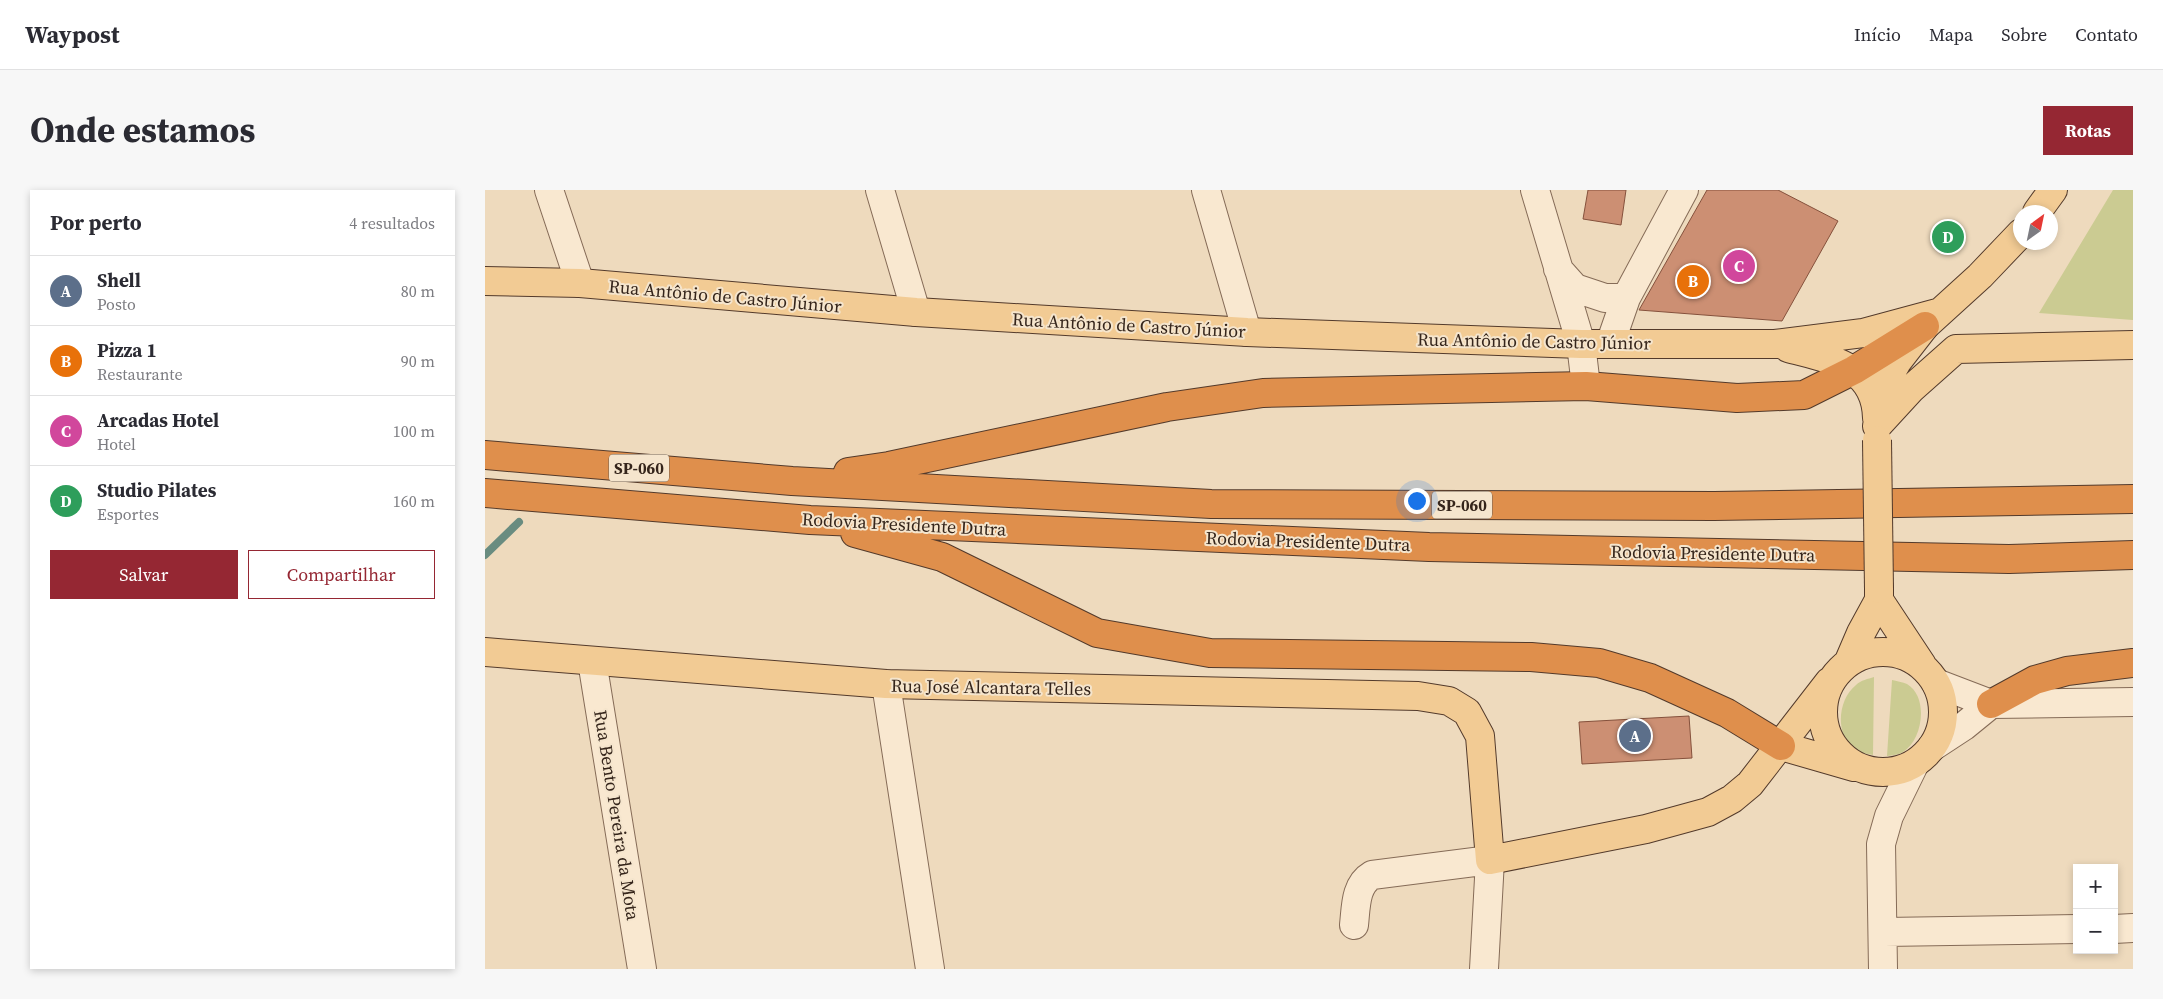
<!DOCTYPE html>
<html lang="pt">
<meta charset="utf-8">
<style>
body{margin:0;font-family:"Source Serif 4",serif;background:#f7f7f7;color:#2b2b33}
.controls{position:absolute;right:15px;bottom:15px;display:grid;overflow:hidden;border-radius:0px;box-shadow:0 2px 8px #0003}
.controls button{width:45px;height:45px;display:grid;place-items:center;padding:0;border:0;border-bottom:1px solid #e1e1e2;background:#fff;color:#2b2b33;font:25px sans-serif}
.compass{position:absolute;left:1528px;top:15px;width:45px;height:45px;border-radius:50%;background:#fff;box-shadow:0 2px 8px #0003;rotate:33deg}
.you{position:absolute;left:931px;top:310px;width:18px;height:18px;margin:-12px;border:4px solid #fff;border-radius:50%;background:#1a73e8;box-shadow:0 0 0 8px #1a73e833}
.badge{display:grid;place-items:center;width:32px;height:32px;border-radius:50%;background:#952733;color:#fff;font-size:16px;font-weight:700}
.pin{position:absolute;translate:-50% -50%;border:2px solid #fff;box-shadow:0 1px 5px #0006}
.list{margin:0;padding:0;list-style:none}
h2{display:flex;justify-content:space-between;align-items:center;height:65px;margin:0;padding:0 20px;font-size:21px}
h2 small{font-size:16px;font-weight:400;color:#7c7c81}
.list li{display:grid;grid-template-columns:32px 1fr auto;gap:15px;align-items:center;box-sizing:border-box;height:70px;padding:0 20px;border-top:1px solid #e1e1e2}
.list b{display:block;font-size:19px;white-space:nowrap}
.list p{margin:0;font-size:16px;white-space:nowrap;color:#7c7c81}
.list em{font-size:16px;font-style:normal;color:#7c7c81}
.actions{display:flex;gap:10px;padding:15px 20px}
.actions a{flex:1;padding:11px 0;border:1px solid #952733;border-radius:0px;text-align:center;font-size:18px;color:#952733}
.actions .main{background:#952733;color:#fff}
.map{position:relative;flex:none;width:1648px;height:779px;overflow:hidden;border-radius:0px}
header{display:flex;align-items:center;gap:30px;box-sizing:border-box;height:70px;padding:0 25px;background:#fff;border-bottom:1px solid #e1e1e2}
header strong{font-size:24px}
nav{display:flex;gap:28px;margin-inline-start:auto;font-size:18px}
.intro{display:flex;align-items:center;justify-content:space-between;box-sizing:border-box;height:120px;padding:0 30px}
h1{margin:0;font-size:35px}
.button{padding:12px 22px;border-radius:0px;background:#952733;color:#fff;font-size:18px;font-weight:700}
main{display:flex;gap:30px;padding:0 30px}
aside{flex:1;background:#fff;border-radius:0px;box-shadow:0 2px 8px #0003}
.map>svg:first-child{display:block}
</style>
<header>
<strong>Waypost</strong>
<nav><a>Início</a><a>Mapa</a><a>Sobre</a><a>Contato</a></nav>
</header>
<div class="intro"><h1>Onde estamos</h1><a class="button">Rotas</a></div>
<main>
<aside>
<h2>Por perto<small>4 resultados</small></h2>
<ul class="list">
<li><span class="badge" style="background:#5c6f8a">A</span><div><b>Shell</b><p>Posto</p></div><em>80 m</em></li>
<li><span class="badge" style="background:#e8710a">B</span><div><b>Pizza 1</b><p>Restaurante</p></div><em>90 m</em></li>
<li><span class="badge" style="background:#d1479c">C</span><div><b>Arcadas Hotel</b><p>Hotel</p></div><em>100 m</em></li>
<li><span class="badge" style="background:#2e9e5b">D</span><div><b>Studio Pilates</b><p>Esportes</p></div><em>160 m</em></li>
</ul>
<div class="actions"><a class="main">Salvar</a><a>Compartilhar</a></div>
</aside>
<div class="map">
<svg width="1648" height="779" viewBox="0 0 1648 779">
<rect width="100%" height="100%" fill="#eedabd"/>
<path fill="#cbcb92" d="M1628,0h20v130l-94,-7z
M1389,487l-1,78 -16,-3c-4,-5 -11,-10 -13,-16 -7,-17 -2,-40 12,-51 5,-5 12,-6 18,-8z
M1407,490c4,1 11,2 15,4 22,13 16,56 -4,68 -4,3 -11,3 -16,4z"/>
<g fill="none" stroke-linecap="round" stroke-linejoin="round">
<path stroke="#698c80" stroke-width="8" d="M0,365l34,-33"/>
</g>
<path fill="#cc8f73" stroke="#85513c" d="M1103,0h38l-5,35 -38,-6z
M1222,0h71l60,31 -56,100 -143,-11z
M1204,526l3,42 -110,6 -3,-42z"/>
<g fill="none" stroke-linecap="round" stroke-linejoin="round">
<defs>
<path id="minor" d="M64,0l31,93
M395,0l36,122
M721,0l41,142
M1050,0l46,154 5,42
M1073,79l17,19 30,10h21
M1125,154l16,-46 58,-108
M107,471l50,308
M1451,493l55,21 142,-2
M401,494l44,285
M1447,557l32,-21 27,-22
M869,735c2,-18 1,-40 18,-50l118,-15 -6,109
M1629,739l19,-1
M1399,742l193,-3
M1398,779l-2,-125 8,-28 25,-51"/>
<path id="major" d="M1552,22l16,-22
M0,91l95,2 336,29 331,20 334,12h194l88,-11 74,-20
M1303,158c41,11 88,17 89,70
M1391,217l13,-31 8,-14 28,-36 55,-50 41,-43
M1392,236l34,-37 45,-40 177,-4
M1394,410l43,65
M1338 522a60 60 0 1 1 120 0a60 60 0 1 1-120 0Z
M0,462l401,32 532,12 31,5 18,11 13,24 10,124 156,-31 62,-17 24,-13 18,-15 79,-102
M1364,471l12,-28 18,-33v-11
M1296,556l73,21"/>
<path id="highway" d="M0,265l307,26 419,23 503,2 419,-7
M363,282l41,-6 278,-59 96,-14 323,-7 151,12 67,-3 50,-25 71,-44
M0,303l325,27 619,27 580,12 124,-4
M370,343l87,24 155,76 113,20 321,4 68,6 51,15 77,35 54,33
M1506,514l44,-24 32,-9 66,-8"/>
</defs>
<use href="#minor" stroke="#856b57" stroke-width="30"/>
<use href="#major" stroke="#533a2b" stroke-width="30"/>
<use href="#highway" stroke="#533a2b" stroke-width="30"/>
<use href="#minor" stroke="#f9e8d0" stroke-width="28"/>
<use href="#major" stroke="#f2cb94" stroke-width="28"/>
<use href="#highway" stroke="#df8f4c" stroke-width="28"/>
<defs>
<path id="major-bridge" d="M1392,250l2,149"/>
</defs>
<use href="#major-bridge" stroke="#533a2b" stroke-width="30" stroke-linecap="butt"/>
<use href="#major-bridge" stroke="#f2cb94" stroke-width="28"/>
</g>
<g text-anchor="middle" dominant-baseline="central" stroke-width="4" stroke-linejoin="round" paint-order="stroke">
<g fill="#f5e5cd" stroke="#6f5f50" stroke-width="1">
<rect x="124" y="264.5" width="60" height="27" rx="4"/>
<rect x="947" y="301.5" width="60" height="27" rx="4"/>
</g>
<g font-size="16" font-weight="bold" fill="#35251b">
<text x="154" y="278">SP-060</text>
<text x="977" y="315">SP-060</text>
</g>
<g font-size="18" fill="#35251b" stroke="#f5e5cd">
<text transform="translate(240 106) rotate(5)">Rua Antônio de Castro Júnior</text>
<text transform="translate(644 135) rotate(3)">Rua Antônio de Castro Júnior</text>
<text transform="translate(1049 151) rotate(1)">Rua Antônio de Castro Júnior</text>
<text transform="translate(419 334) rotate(3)">Rodovia Presidente Dutra</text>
<text transform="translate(823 351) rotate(2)">Rodovia Presidente Dutra</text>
<text transform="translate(1228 363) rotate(1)">Rodovia Presidente Dutra</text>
<text transform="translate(506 497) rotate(1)">Rua José Alcantara Telles</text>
<text transform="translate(132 625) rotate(81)">Rua Bento Pereira da Mota</text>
</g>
</g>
</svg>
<div class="controls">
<button>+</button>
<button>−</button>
</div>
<svg class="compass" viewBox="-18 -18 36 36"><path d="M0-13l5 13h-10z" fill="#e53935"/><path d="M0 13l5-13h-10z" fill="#7c7c81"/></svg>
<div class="you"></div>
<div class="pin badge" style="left:1150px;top:546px;background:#5c6f8a">A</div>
<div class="pin badge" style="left:1208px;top:91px;background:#e8710a">B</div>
<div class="pin badge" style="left:1254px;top:76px;background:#d1479c">C</div>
<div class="pin badge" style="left:1463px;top:47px;background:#2e9e5b">D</div>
</div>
</main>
